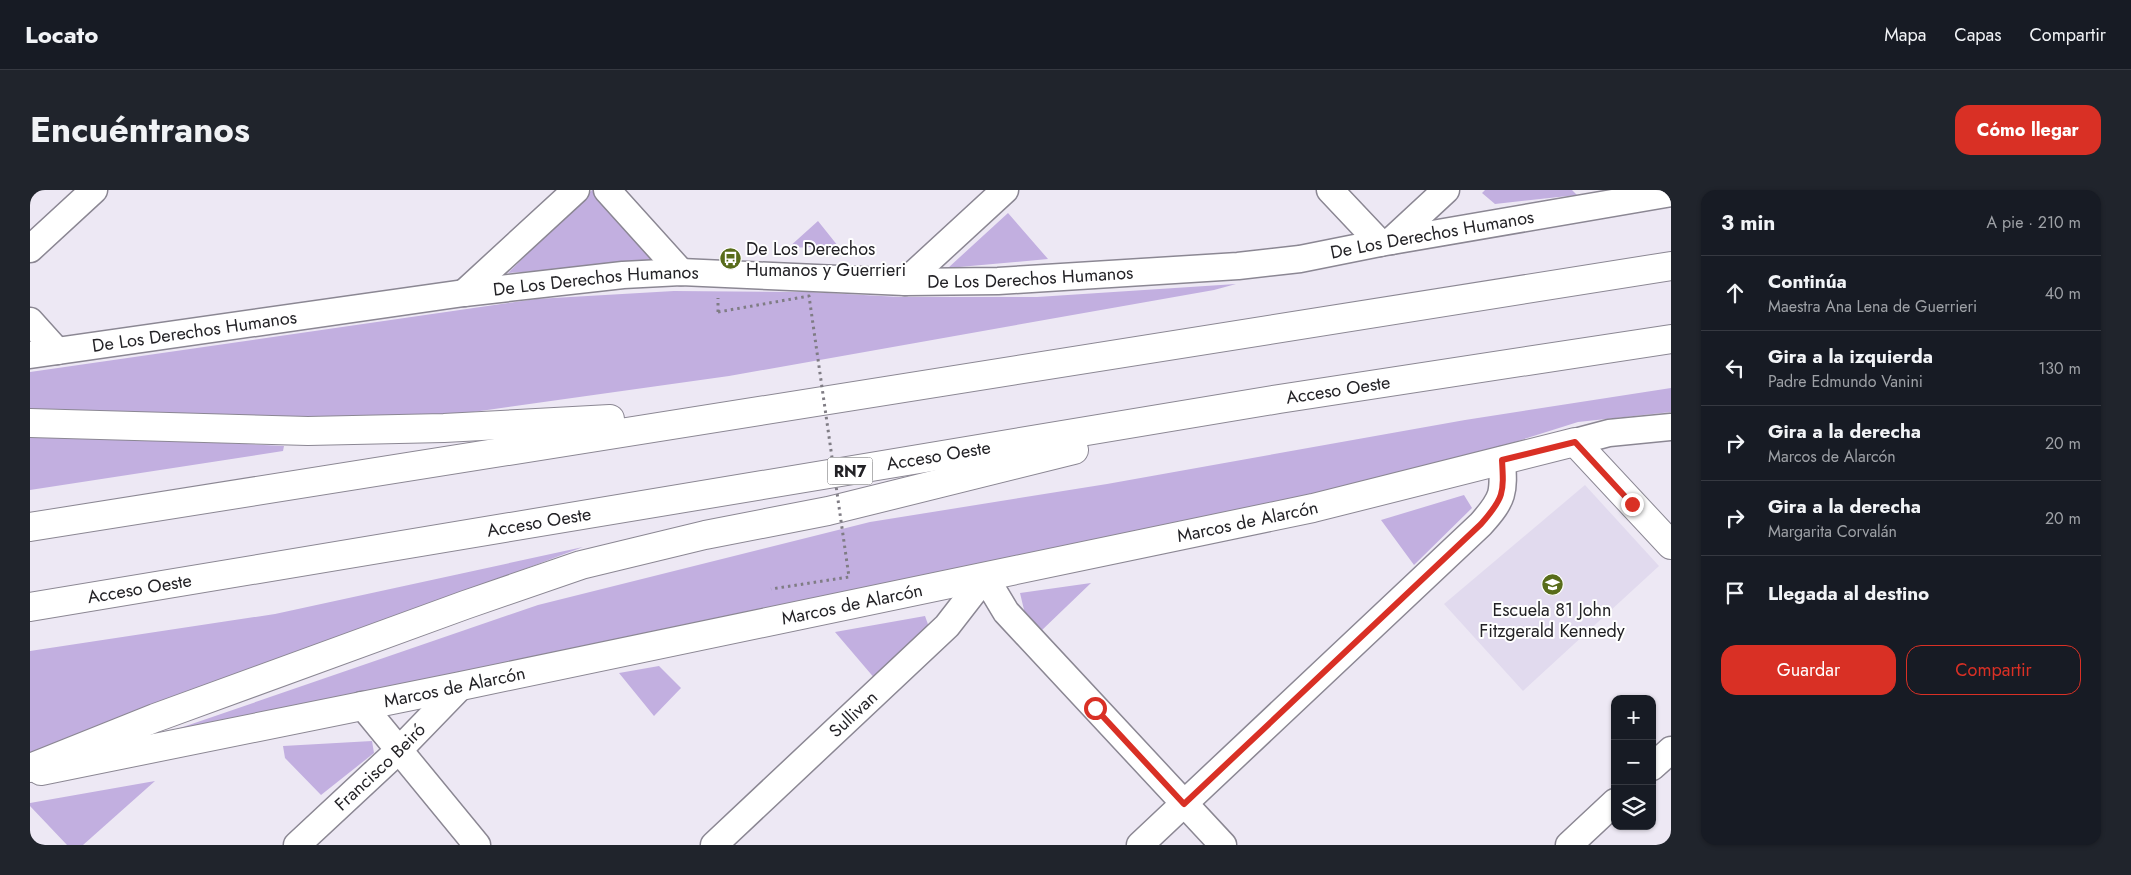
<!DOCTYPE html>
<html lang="es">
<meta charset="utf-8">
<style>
body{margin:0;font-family:Jost,sans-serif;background:#20242c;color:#f1f3f6}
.controls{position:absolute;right:15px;bottom:15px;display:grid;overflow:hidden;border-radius:10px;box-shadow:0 1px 4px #0004}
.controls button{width:45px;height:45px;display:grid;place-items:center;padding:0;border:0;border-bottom:1px solid #363941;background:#171b24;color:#f1f3f6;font:25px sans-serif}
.stop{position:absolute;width:15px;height:15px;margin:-11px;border:4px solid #d93025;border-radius:50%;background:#fff}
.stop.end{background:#d93025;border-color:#fff;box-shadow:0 1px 5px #0008}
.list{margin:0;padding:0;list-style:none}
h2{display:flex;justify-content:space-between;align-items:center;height:65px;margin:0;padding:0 20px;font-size:21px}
h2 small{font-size:16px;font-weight:400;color:#9ea1a6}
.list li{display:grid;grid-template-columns:32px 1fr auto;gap:15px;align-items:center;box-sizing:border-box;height:75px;padding:0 20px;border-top:1px solid #363941}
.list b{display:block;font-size:19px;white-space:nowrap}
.list p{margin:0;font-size:16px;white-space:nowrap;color:#9ea1a6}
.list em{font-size:16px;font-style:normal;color:#9ea1a6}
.actions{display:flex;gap:10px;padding:15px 20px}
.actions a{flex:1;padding:11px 0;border:1px solid #d93025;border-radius:15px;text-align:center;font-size:18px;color:#d93025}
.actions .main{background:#d93025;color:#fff}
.icon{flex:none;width:28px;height:28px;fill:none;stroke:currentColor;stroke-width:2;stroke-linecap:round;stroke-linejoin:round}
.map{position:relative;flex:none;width:1641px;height:655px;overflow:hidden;border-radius:15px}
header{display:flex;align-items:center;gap:30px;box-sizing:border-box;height:70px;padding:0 25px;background:#171b24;border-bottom:1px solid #363941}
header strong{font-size:24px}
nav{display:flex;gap:28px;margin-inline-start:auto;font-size:18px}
.intro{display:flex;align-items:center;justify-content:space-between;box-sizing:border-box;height:120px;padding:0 30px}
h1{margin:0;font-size:35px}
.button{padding:12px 22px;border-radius:15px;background:#d93025;color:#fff;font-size:18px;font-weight:700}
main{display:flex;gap:30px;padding:0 30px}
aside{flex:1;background:#171b24;border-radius:15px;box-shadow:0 1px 4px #0004}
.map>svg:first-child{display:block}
</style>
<header>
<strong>Locato</strong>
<nav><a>Mapa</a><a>Capas</a><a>Compartir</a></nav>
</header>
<div class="intro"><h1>Encuéntranos</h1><a class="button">Cómo llegar</a></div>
<main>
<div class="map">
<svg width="1641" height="655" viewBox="0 0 1641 655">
<rect width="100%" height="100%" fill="#ede8f4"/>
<path fill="#e1daee" d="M1555,295l74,81 -136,125 -79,-87z"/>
<path fill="#c2afe0" d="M562,0h8l71,72 -163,11z
M1455,0h87l5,5 -82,9 -13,-11z
M978,23l40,46 -100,9z
M788,31l20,25 -50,2z
M1206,94l-22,6 -485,86 -263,37 -102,6 -334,-3v-44l506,-73 138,-8 136,1 89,5h138z
M1641,198v24l-93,10 -123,39 -155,42 -1152,236 390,-134 332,-83 237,-38 358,-64z
M0,243l254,13 -1,5 -253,39z
M1434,305l8,13 -58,57 -33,-45z
M553,357l-488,183 -65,23v-102l245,-37z
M1061,393l-50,48 -16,-17 -5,-21z
M895,426l5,14 -54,50 -41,-48z
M629,476l22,22 -27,28 -35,-43z
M342,551l2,12 -53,42 -36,-37 -2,-12z
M125,591l-72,64h-16l-37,-39v-3z"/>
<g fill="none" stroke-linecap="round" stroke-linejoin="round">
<defs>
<g id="street">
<path d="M577,0l74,82"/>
<path d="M1300,0l50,53"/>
<path d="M1361,51l55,-51"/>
<path d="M0,59l64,-59"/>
<path d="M875,92l100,-92"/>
<path d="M434,103l112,-103"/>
<path d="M0,131l27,30"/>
<path id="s1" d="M0,165l434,-62 159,-18 58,-3 224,10 93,-1 240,-15 62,-7 80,-16 291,-50"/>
<path d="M1545,252l34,-9 62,-6"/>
<path d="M332,515l115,140"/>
<path d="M1622,577l19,-17"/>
<path id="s2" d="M267,655l101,-94 63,-65"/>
<path id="s3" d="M684,655l233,-219 38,-49 21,35 217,233"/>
<path d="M1110,655l341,-321c23,-26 23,-31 21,-64"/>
<path d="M1539,655l46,-43"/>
</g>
<g id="secondary">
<path id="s4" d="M11,581l420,-85 852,-178 262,-66 96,103"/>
</g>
<g id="highway">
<path d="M0,233l278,8 136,-3 166,-9"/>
<path d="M0,337l1641,-261"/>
<path id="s5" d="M0,417l1249,-208 392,-60"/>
<path d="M0,578l125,-50 310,-113 116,-40 124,-30 123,-24 246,-61"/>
</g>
</defs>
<use href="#street" stroke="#8b8793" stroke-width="29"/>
<use href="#secondary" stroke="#8b8793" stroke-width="30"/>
<use href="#highway" stroke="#8b8793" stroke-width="30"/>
<path stroke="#7f7c84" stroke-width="3" stroke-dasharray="2.5 4" stroke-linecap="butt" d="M688,122v-14"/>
<use href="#street" stroke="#fff" stroke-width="26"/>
<use href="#secondary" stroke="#fff" stroke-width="28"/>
<use href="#highway" stroke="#fff" stroke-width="28"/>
<path stroke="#7f7c84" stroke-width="3" stroke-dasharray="2.5 4" stroke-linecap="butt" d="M688,122l91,-16 40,281 -78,12"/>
</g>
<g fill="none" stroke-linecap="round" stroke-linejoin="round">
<path stroke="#d93025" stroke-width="6" d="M1065,518l89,96 297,-280c23,-26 23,-31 21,-64l73,-18 57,62"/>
</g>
<defs>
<symbol id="bus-disc" viewBox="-11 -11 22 22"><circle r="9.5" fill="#586c1a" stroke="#fff"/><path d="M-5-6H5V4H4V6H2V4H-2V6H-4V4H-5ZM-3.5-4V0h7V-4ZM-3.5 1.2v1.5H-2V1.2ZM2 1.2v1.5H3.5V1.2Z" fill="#fff"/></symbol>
<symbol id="school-disc" viewBox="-11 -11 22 22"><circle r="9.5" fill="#586c1a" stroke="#fff"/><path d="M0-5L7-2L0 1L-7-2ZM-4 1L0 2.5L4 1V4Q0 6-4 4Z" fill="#fff"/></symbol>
</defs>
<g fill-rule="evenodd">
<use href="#bus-disc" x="688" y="56" width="25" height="25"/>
<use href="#school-disc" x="1510" y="382" width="25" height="25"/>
</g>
<g text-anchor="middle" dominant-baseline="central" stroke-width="4" stroke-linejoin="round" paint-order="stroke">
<rect fill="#fff" stroke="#656467" stroke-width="1" x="797.5" y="267.5" width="45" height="27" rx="4"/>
<g font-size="16" font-weight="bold" fill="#232226">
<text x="820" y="281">RN7</text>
</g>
<g font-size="18" fill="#232226" stroke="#fff">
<text stroke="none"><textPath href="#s1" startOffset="1411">De Los Derechos Humanos</textPath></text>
<text stroke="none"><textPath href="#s1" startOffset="1006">De Los Derechos Humanos</textPath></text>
<text stroke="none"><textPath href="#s1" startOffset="571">De Los Derechos Humanos</textPath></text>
<text stroke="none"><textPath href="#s1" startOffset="166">De Los Derechos Humanos</textPath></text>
<text stroke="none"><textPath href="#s5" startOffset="1326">Acceso Oeste</textPath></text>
<text stroke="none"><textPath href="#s5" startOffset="921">Acceso Oeste</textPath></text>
<text stroke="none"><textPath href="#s4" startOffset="1232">Marcos de Alarcón</textPath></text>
<text stroke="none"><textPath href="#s5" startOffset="516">Acceso Oeste</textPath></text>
<text stroke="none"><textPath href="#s5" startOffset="111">Acceso Oeste</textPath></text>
<text stroke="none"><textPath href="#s4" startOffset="828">Marcos de Alarcón</textPath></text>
<text stroke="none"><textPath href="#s4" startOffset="422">Marcos de Alarcón</textPath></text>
<text stroke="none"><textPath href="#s3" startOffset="191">Sullivan</textPath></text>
<text stroke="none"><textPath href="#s2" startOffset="114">Francisco Beiró</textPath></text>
</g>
<g font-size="18" fill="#232226" stroke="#fff" text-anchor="start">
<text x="716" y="59">De Los Derechos<tspan x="716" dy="21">Humanos y Guerrieri</tspan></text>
<text x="1522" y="420" text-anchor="middle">Escuela 81 John<tspan x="1522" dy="21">Fitzgerald Kennedy</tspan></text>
</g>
</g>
</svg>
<div class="controls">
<button>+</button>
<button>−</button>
<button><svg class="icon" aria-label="layers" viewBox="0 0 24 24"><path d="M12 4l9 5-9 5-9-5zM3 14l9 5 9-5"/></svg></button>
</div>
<div class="stop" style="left:1065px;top:518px"></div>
<div class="stop end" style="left:1602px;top:314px"></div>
</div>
<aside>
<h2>3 min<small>A pie · 210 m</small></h2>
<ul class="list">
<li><svg class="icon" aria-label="ahead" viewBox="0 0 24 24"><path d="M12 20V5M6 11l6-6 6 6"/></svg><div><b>Continúa</b><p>Maestra Ana Lena de Guerrieri</p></div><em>40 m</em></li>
<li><svg class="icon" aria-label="left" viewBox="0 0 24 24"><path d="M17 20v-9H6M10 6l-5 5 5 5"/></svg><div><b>Gira a la izquierda</b><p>Padre Edmundo Vanini</p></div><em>130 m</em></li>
<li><svg class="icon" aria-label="right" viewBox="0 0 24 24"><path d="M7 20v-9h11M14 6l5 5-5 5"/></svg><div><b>Gira a la derecha</b><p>Marcos de Alarcón</p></div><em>20 m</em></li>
<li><svg class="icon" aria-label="right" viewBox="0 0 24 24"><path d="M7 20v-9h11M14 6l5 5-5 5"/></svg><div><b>Gira a la derecha</b><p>Margarita Corvalán</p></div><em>20 m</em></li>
<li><svg class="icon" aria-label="arrive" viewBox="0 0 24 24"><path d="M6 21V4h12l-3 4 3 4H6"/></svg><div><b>Llegada al destino</b></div></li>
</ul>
<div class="actions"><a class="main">Guardar</a><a>Compartir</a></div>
</aside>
</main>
